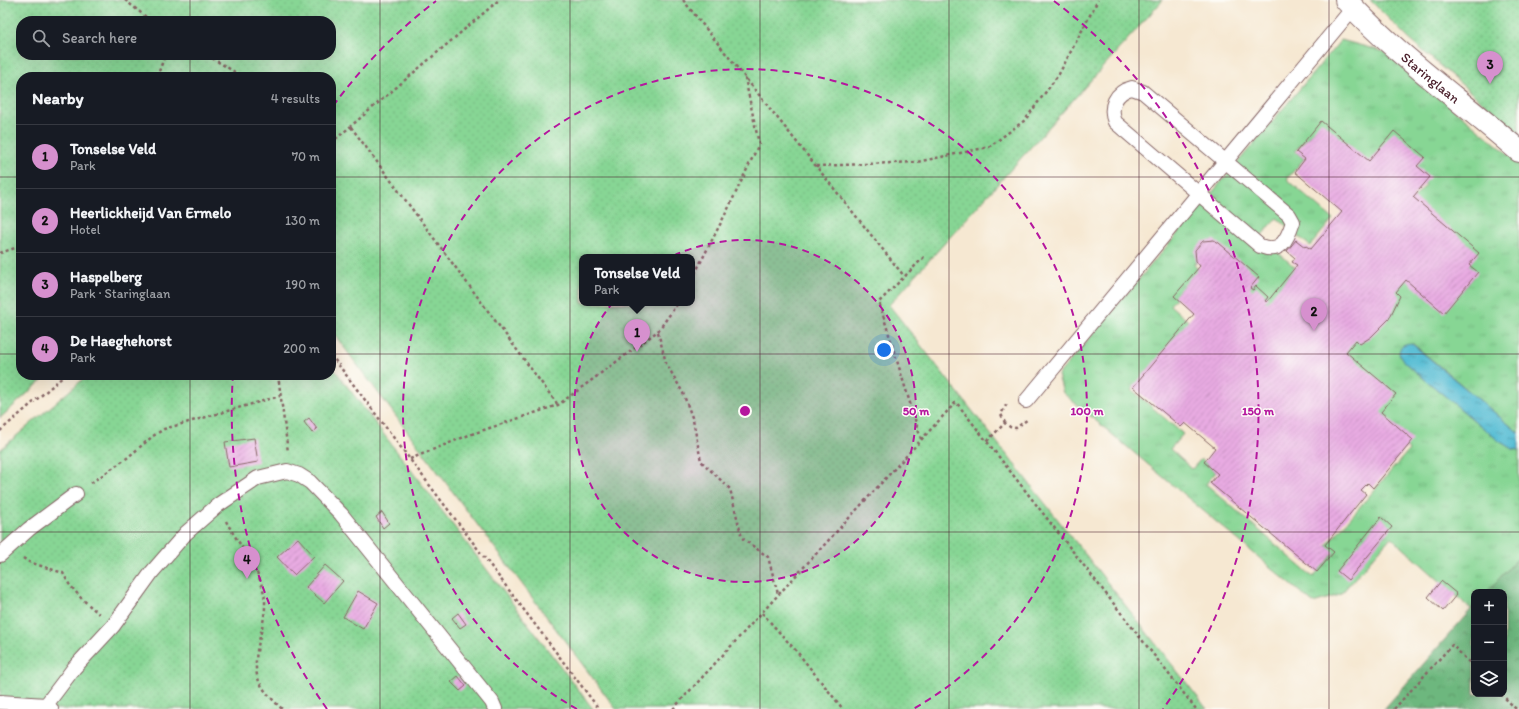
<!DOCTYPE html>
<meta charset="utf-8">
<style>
body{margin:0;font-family:Itim,sans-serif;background:#242831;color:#f1f3f6}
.controls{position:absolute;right:12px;bottom:12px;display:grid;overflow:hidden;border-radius:8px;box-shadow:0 4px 16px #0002}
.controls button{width:36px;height:36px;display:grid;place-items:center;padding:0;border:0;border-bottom:1px solid #363941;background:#171b24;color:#f1f3f6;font:20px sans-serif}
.you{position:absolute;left:884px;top:350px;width:14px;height:14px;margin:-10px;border:3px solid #fff;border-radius:50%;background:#1a73e8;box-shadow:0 0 0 6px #1a73e833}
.badge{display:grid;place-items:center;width:26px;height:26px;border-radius:50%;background:#d690ce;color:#111;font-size:13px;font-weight:700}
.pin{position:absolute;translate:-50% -33px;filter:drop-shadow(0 1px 2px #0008)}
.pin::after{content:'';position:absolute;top:21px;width:14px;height:12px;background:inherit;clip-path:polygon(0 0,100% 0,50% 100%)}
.popup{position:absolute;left:579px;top:254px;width:116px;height:52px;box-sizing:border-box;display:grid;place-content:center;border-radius:8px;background:#171b24;filter:drop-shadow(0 1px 3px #0005);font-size:13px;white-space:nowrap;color:#9ea1a6}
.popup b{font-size:15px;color:#f1f3f6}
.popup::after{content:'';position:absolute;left:50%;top:100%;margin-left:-8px;border:8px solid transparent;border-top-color:#171b24}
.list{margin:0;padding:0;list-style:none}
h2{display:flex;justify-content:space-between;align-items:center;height:52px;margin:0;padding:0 16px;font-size:17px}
h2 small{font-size:13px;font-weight:400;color:#9ea1a6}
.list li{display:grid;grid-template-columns:26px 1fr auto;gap:12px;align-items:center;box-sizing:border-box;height:64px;padding:0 16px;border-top:1px solid #363941}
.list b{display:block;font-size:15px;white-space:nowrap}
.list p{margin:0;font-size:13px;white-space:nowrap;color:#9ea1a6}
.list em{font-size:13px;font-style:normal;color:#9ea1a6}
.icon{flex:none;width:22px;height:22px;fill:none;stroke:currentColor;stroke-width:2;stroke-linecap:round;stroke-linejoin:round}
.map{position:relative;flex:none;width:1519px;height:709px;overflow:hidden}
.search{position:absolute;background:#171b24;box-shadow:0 4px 16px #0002;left:16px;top:16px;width:320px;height:44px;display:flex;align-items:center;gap:10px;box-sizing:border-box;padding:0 14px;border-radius:16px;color:#9ea1a6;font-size:15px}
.panel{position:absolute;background:#171b24;box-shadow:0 4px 16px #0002;left:16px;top:72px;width:320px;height:308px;border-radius:16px}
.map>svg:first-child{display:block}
</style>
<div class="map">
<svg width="1519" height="709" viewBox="0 0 1519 709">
<defs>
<pattern id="grass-tufts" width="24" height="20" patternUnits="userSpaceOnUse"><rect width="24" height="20" fill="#87d694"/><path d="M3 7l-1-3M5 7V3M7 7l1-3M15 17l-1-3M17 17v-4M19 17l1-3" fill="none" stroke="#76b780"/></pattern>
<pattern id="forest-crowns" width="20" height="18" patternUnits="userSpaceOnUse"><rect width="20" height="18" fill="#6db77e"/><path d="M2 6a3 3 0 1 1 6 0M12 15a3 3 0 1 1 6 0" fill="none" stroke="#5c9467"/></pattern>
<pattern id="park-dots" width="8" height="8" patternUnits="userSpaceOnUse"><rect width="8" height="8" fill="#87d694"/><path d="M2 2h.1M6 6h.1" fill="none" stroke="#76b780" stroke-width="1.8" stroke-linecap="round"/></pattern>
<pattern id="water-ripples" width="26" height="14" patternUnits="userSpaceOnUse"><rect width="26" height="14" fill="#56bdd4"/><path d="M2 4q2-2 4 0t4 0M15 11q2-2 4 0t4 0" fill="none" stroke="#4999ac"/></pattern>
<pattern id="building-hatch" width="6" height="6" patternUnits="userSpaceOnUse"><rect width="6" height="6" fill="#e8abe2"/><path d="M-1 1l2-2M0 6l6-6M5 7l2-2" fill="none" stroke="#c893c2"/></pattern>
</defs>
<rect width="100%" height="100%" fill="#fdfcf7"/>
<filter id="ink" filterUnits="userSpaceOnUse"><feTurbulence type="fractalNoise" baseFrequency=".025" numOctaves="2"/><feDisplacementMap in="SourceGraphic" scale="8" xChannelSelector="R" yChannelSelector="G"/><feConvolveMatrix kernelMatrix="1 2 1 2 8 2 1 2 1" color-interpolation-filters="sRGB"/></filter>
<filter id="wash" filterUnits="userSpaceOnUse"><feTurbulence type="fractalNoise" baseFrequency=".012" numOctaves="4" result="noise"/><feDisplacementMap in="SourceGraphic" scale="16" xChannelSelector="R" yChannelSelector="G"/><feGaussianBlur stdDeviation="0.9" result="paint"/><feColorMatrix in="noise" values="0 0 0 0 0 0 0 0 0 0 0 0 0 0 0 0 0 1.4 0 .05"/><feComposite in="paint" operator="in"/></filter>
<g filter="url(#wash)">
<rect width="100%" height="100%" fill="#f6e8d2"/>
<path fill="url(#grass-tufts)" stroke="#687a60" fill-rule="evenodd" d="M1341,40l44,12 134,111v270l-107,-90 -8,19 95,79 13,8 7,1v107l-32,35h-13v14l-3,3 -80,-72 -51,58 -27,8 -250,-210 -5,-18zM1318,126l47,41 46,5 15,13 -17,19 64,56 -8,9 9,8 -27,31 -53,-46 -74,91 44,57 45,40 -83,96 8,7 -21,24 -107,-93 10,-12 -15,-13 -9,10 -22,-20 13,-15 -51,-44 58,-67 -20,-18 30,-34 -6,-6 10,-12 61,52 32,-36 -37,-32 17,-19 33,28 23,-27 -46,-40 17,-20 -9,-8z"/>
<path fill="url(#forest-crowns)" stroke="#5c6b54" d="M1519,557v152h-135l90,-103v88h30v-102h-17z"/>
<path fill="url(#park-dots)" stroke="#687a60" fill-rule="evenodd" d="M0,0h1163l-274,305 318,404h-591l-285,-379v-253h-310v298h27l-48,43zM21,21h310v34h-310zM582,257h110v46h-110z
M1370,0h149v134l-111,-96z
M331,365l262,344h-593v-259l88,-75h243z"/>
<path fill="url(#water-ripples)" stroke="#506e80" d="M1411,343l108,90v17l-7,-1 -13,-8 -95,-79 -5,-8c1,-9 4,-10 12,-11z"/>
<g id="blocks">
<path fill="url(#building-hatch)" d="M1321,121l48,40 25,-30 31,26 -8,9 13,11 -17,20 66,56 -10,12 9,7 -34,41 -38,-33 -10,12 4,4 -11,23 -18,18 -11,7 -4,-4 -10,12 50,42 -15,18 32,28 -40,48 -5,-5 -7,7 5,4 -41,51 9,7 -17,20 -107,-89 8,-9 -14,-12 11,-14 -30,-25 -4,4 -48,-40 61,-73 -20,-18 26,-30 -4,-5 -1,-11 8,-9 11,-1 5,3 40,34 -9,11 3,2 3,-4 12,11 -3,4 2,1 30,-37 -5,-3 3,-4 -8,-7 9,-11 9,7 1,-1 5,3 31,-37 -47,-40 10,-13 -9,-7z
M309,418l8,11 -5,4 -8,-11z
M254,438l4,24 -29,5 -4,-25z
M382,512l7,11 -6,5 -7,-11z
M1381,517l11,10 -44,53 -11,-9z
M298,538l16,18 -20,19 -17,-18z
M325,565l18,16 -19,22 -18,-16z
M1441,581l16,13 -14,17 -15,-14z
M358,591l20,12 -15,26 -20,-12z
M458,613l8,11 -6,4 -8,-10z
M458,676l8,10 -6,5 -9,-9z"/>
</g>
</g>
<g filter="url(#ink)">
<use href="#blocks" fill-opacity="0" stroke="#866565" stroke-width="1"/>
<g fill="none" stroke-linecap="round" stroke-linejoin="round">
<defs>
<path id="service" d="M1132,88l11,4 146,123 4,7c-6,18 -12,32 -33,24l-145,-124c-6,-15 0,-30 17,-34z
M1026,401l327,-393
M0,555l29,-26 47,-35
M0,702l46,3 5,4
M46,705l28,-37 39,-42 39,-54 34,-39 32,-28 40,-27 29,-7 12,4 11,7 31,32 151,188 3,7"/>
<g id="minor">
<path id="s1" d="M1346,0c52,57 115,100 173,151"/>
</g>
</defs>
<use href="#service" stroke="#866565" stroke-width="16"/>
<use href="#minor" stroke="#866565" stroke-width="24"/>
<path stroke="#866565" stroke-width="2.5" stroke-dasharray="3 3" stroke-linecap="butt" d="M125,0l26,21
M683,0l221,276
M207,55l36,22
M157,77l8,-22
M351,127l207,278
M331,143l168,-143
M816,166l101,-4 72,-15 36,-27 34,-46 39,-74
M0,253l21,-7
M692,279l37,-72 30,-63 -14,-66
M658,332l8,31 17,30 10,27 8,41 29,28 12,49 26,19 10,37
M331,355l268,354
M278,375l10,77
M1005,423l-4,-9 7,-12
M0,431l65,-56
M921,439l-42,-137 46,-46
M987,441l18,-18 5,4 6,1 12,-9
M410,459l59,-24 89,-30 100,-74 20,-28
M91,483l36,-25 26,-22 11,-7 116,-33
M226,521c12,23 33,46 38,73 6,27 -16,62 -5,87 5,11 15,20 23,28
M23,558l6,4 34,11 6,11 12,14 18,16
M762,613l36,40 45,56
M1501,694l15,15
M673,709l283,-307 240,307
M1394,709l58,-64 22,22"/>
<use href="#service" stroke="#fff" stroke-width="14"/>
<use href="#minor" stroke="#fff" stroke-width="22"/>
</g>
</g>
<path fill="none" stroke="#4a1f2b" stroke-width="1" stroke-opacity="0.55" d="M190,0v21M380,0v709M570,0v709M760,0v709M949,0v709M1139,0v709M1329,0v709M190,55v22M0,177h21M331,177h1188M0,354h21M331,354h1188M190,375v334M0,532h1519"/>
<circle cx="745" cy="411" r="171" fill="#b5179e" fill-opacity=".12"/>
<g fill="none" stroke="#b5179e" stroke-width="2" stroke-dasharray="7 5">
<circle cx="745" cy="411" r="171"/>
<path d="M577 709A342 342 0 1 1 913 709"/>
<path d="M327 709A513 513 0 0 1 233 375M333 106A513 513 0 0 1 436 1M1054 1A513 513 0 0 1 1163 709"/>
</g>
<g text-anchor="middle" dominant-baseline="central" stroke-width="3" stroke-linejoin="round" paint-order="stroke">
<g font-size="14" fill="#4a1f2b" stroke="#fdfcf7">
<text stroke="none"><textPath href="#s1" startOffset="115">Staringlaan</textPath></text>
</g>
</g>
<circle cx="745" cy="411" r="6" fill="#b5179e" stroke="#fdfcf7" stroke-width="2"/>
<g font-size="12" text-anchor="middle" font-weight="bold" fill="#b5179e" stroke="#fdfcf7" stroke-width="3" stroke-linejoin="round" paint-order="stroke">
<text x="916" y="415">50 m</text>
<text x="1087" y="415">100 m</text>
<text x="1258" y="415">150 m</text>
</g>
</svg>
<div class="controls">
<button>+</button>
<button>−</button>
<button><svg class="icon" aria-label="layers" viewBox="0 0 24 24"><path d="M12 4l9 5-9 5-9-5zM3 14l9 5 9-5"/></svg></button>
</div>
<div class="you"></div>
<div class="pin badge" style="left:637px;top:352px">1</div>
<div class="popup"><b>Tonselse Veld</b>Park</div>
<div class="pin badge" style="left:1314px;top:331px">2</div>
<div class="pin badge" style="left:1490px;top:84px">3</div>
<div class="pin badge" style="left:247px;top:579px">4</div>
<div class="search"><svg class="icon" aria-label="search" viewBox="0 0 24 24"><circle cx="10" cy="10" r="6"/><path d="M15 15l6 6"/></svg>Search here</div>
<section class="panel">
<h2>Nearby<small>4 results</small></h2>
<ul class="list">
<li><span class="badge">1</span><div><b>Tonselse Veld</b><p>Park</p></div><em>70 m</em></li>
<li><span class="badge">2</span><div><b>Heerlickheijd Van Ermelo</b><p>Hotel</p></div><em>130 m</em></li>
<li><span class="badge">3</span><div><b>Haspelberg</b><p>Park · Staringlaan</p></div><em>190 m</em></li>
<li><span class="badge">4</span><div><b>De Haeghehorst</b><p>Park</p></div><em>200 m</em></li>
</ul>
</section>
</div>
